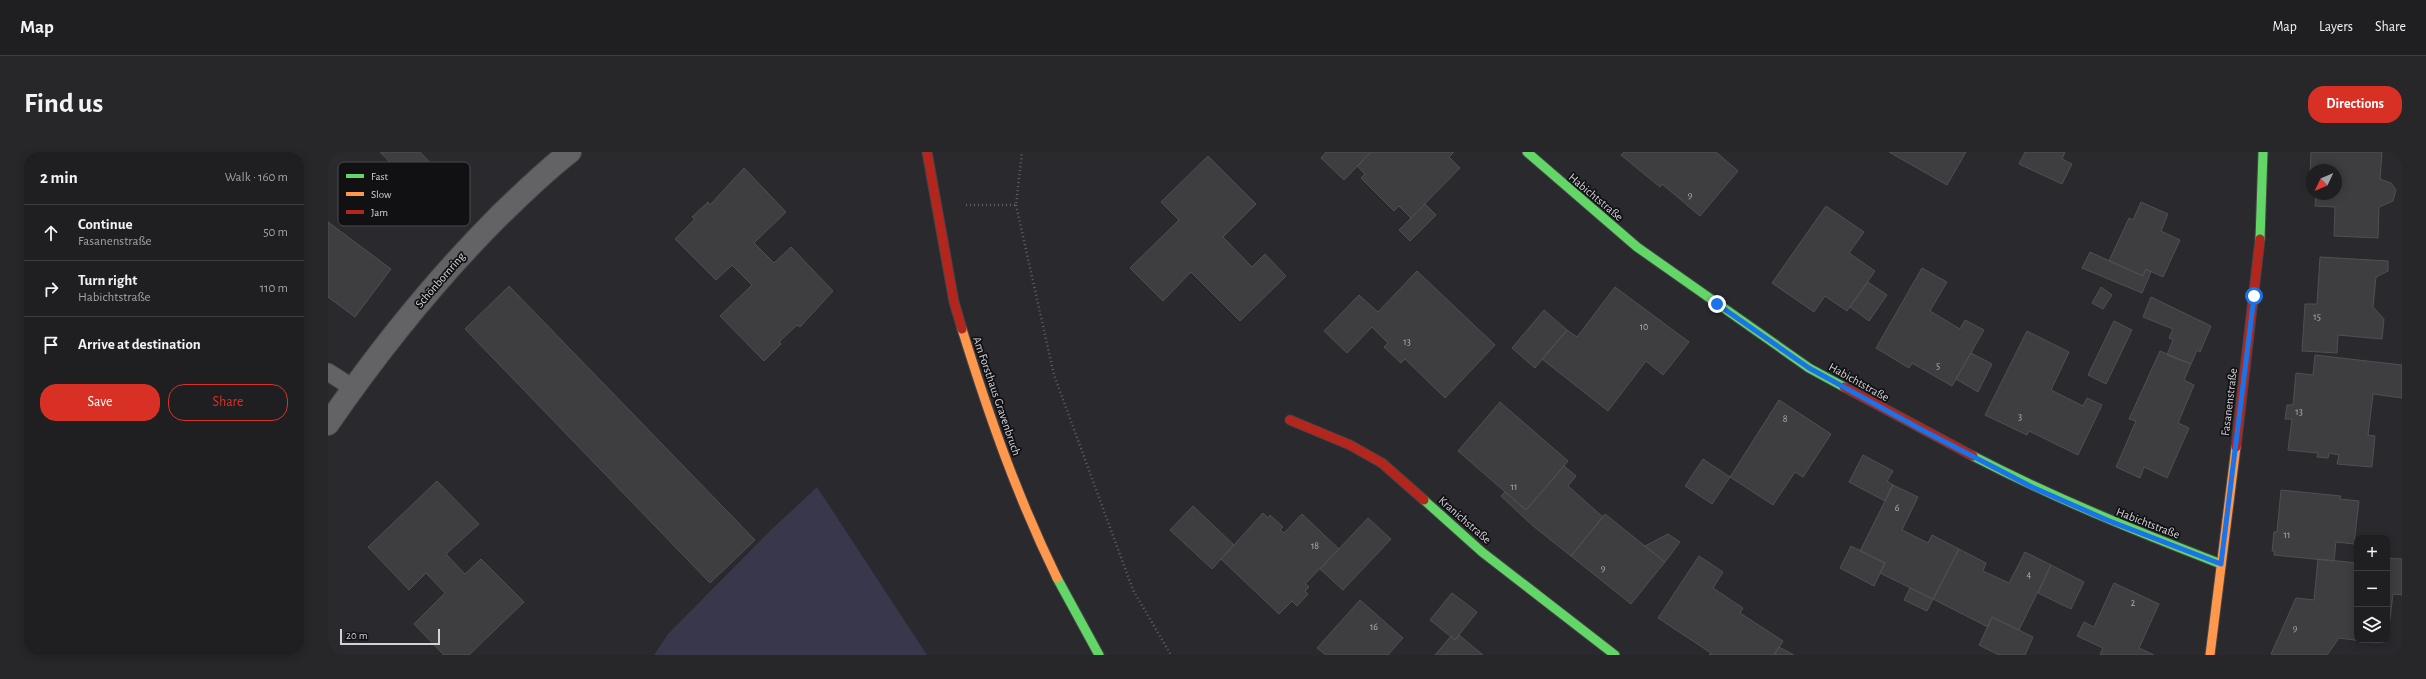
<!DOCTYPE html>
<meta charset="utf-8">
<style>
body{margin:0;font-family:"Alegreya Sans",sans-serif;background:#27272a;color:#f1f3f6}
.controls{position:absolute;right:12px;bottom:12px;display:grid;overflow:hidden;border-radius:8px;box-shadow:0 2px 10px #0003}
.controls button{width:36px;height:36px;display:grid;place-items:center;padding:0;border:0;border-bottom:1px solid #3c3d40;background:#1f1f22;color:#f1f3f6;font:20px sans-serif}
.compass{position:absolute;left:1978px;top:12px;width:36px;height:36px;border-radius:50%;background:#1f1f22;box-shadow:0 2px 10px #0003;rotate:226deg}
.scale{position:absolute;left:12px;bottom:10px;width:100px;box-sizing:border-box;padding-left:4px;border:2px solid #d3d2d8;border-top:0;font-size:11px;line-height:14px;white-space:nowrap;color:#d3d2d8;-webkit-text-stroke:3px #111114;paint-order:stroke}
.stop{position:absolute;width:12px;height:12px;margin:-9px;border:3px solid #1a73e8;border-radius:50%;background:#fff}
.stop.end{background:#1a73e8;border-color:#fff;box-shadow:0 1px 4px #0008}
.list{margin:0;padding:0;list-style:none}
h2{display:flex;justify-content:space-between;align-items:center;height:52px;margin:0;padding:0 16px;font-size:17px}
h2 small{font-size:13px;font-weight:400;color:#a1a2a5}
.list li{display:grid;grid-template-columns:26px 1fr auto;gap:12px;align-items:center;box-sizing:border-box;height:56px;padding:0 16px;border-top:1px solid #3c3d40}
.list b{display:block;font-size:15px;white-space:nowrap}
.list p{margin:0;font-size:13px;white-space:nowrap;color:#a1a2a5}
.list em{font-size:13px;font-style:normal;color:#a1a2a5}
.actions{display:flex;gap:8px;padding:12px 16px}
.actions a{flex:1;padding:9px 0;border:1px solid #d93025;border-radius:16px;text-align:center;font-size:14px;color:#d93025}
.actions .main{background:#d93025;color:#fff}
.icon{flex:none;width:22px;height:22px;fill:none;stroke:currentColor;stroke-width:2;stroke-linecap:round;stroke-linejoin:round}
.map{position:relative;flex:none;width:2074px;height:503px;overflow:hidden;border-radius:16px}
header{display:flex;align-items:center;gap:24px;box-sizing:border-box;height:56px;padding:0 20px;background:#1f1f22;border-bottom:1px solid #3c3d40}
header strong{font-size:19px}
nav{display:flex;gap:22px;margin-inline-start:auto;font-size:14px}
.intro{display:flex;align-items:center;justify-content:space-between;box-sizing:border-box;height:96px;padding:0 24px}
h1{margin:0;font-size:28px}
.button{padding:10px 18px;border-radius:16px;background:#d93025;color:#fff;font-size:14px;font-weight:700}
main{display:flex;gap:24px;padding:0 24px}
aside{flex:1;background:#1f1f22;border-radius:16px;box-shadow:0 2px 10px #0003}
.map>svg:first-child{display:block}
</style>
<header>
<strong>Map</strong>
<nav><a>Map</a><a>Layers</a><a>Share</a></nav>
</header>
<div class="intro"><h1>Find us</h1><a class="button">Directions</a></div>
<main>
<aside>
<h2>2 min<small>Walk · 160 m</small></h2>
<ul class="list">
<li><svg class="icon" aria-label="ahead" viewBox="0 0 24 24"><path d="M12 20V5M6 11l6-6 6 6"/></svg><div><b>Continue</b><p>Fasanenstraße</p></div><em>50 m</em></li>
<li><svg class="icon" aria-label="right" viewBox="0 0 24 24"><path d="M7 20v-9h11M14 6l5 5-5 5"/></svg><div><b>Turn right</b><p>Habichtstraße</p></div><em>110 m</em></li>
<li><svg class="icon" aria-label="arrive" viewBox="0 0 24 24"><path d="M6 21V4h12l-3 4 3 4H6"/></svg><div><b>Arrive at destination</b></div></li>
</ul>
<div class="actions"><a class="main">Save</a><a>Share</a></div>
</aside>
<div class="map">
<svg width="2074" height="503" viewBox="0 0 2074 503">
<rect width="100%" height="100%" fill="#29292e"/>
<path fill="#39374c" d="M489,335l110,168h-273l14,-21 104,-105z"/>
<path fill="#3e3e41" stroke="#505054" d="M52,0h40l35,37 -20,20z
M998,0h45l-27,28 -23,-22z
M1043,0h83l-5,5 11,11 -49,50 -12,-12 -5,5 -33,-33 4,-4 -8,-8z
M1296,0h92l22,19 -38,45 -38,-32 -2,3 -39,-32z
M1561,0h77l-19,33z
M1697,0h40l-3,7 10,5 -10,20 -43,-20z
M1983,0h71l-2,27 11,4 5,7 -3,11 -14,6 -1,31 -44,-2 1,-29 -20,-1 1,-12h20v-24h-24v5h-2z
M880,4l48,48 -33,33 29,30 13,-13 21,22 -46,45 -49,-49 -28,29 -33,-33 49,-48 -18,-18z
M416,16l42,44 -32,31 20,20 17,-16 42,44 -33,36 -3,-2 -18,17 2,2 -17,17 -44,-45 32,-31 -20,-20 -16,15 -41,-41 20,-20 -3,-2 16,-15 2,3z
M1813,50l27,12 -7,17 19,9 -17,37 -17,-8 -3,7 -34,-15 20,-43 4,2z
M1097,52l11,11 -26,26 -11,-11z
M1498,54l38,26 -15,21 26,18 -28,40 -22,-15 -11,16 -42,-29z
M0,70l63,47 -36,48 -27,-20z
M1762,100l53,24 3,-7 5,3 -9,21 -60,-25z
M1992,105l68,4v10l-12,6 -3,30 11,12 -2,20 -44,-4 -1,18 -35,-2 3,-47h12z
M1594,116l25,14 -17,29 30,18 5,-9 19,10 -32,56 -40,-23 -3,5 -33,-20z
M1089,119l78,74 -50,53 -40,-39 -4,4 -17,-16 4,-4 -16,-16 -25,26 -23,-22 35,-36 19,17z
M1540,130l19,13 -18,26 -19,-14z
M181,134l246,254 -45,43 -245,-254z
M1287,135l74,55 -26,33 -17,-14 -38,50 -66,-52 25,-29 10,7z
M1773,135l11,8 -9,14 -11,-6z
M1823,145l60,29 -11,26 -3,-2 -6,14 -24,-9 6,-15 -4,-2 4,-9 -30,-12z
M1216,158l23,20 -32,38 -23,-20z
M1786,169l18,9 -26,54 -18,-9z
M1699,179l42,21 -18,38 32,16 4,-8 15,7 -24,50 -49,-24 -2,4 -42,-20z
M1832,199l31,13 -7,16 10,5 -16,38 11,5 -22,50 -23,-11 -4,11 -24,-11 20,-46 -7,-2z
M1643,201l21,11 -14,28 -22,-13z
M1987,203l87,10v33l-29,-4 -5,41 7,1 -3,31 -35,-3 2,-9 -10,-2 -1,5 -11,-1 1,-4 -30,-3 4,-31h-7l2,-14h6l3,-32 17,2z
M1451,248l52,34 -28,43 -8,-5 -22,33 -43,-28z
M1172,250l68,59 -42,49 -68,-59z
M1535,303l30,16 -6,10 6,4 -8,16 -36,-19z
M1375,307l27,18 -18,27 -27,-18z
M1236,314l12,10 -8,10 35,31 -32,39 -38,-30 -32,-30 4,-4 21,18z
M109,329l42,43 -33,30 19,20 16,-15 43,43 -55,53h-25l-30,-31 31,-31 -19,-20 -17,17 -41,-43z
M1565,333l25,12 -16,33 26,13 4,-8 27,14 -26,50 -53,-26 5,-10 -25,-12z
M1953,338l60,6 -1,3 19,2 -5,43 -18,-2 -2,19 -60,-6 1,-4h-3l2,-19h3z
M865,354l41,39 -22,24 -42,-39z
M935,361l5,5 2,-3 13,12 -3,3 4,3 18,-19 37,35 -34,35 4,3 -4,4 3,3 -11,12 -5,-5 -13,13 -58,-55z
M1277,362l60,48 -34,42 -60,-48z
M1040,366l23,21 -48,51 -23,-21z
M1340,382l12,8 -15,20 -20,-16z
M1523,394l34,17 -11,23 -34,-18z
M1631,397l27,14 -3,8 26,12 16,-31 26,13 -32,65 -27,-13 -4,10 -55,-28z
M1371,404l24,16 -10,16 30,20 -3,5 43,28 -9,14h-65l2,-2 -53,-35z
M2059,406l15,1v36l-9,-1 -4,33 -2,-1z
M1990,407l39,4v77h21l-1,3 -38,-5 -12,17h-54l-2,-1 25,-56 18,2z
M1723,413l33,17 -13,27 -33,-16z
M1786,431l45,21 -20,44 15,7h-54l3,-7 -26,-12 7,-14 10,5z
M1582,436l23,11 -6,12 -23,-11z
M1124,441l25,19 -22,28 -25,-20z
M1032,448l43,38 -15,17h-62l-9,-7z
M1664,465l41,20 -8,18h-26l-20,-10z
M1131,483l24,20h-48l16,-19 4,4z
M1451,495l15,8h-20z"/>
<g fill="none" stroke-linecap="round" stroke-linejoin="round">
<defs>
<path id="lane" d="M0,220l25,16"/>
<path id="street" d="M0,272c51,-74 108,-145 172,-209 23,-22 45,-44 70,-63"/>
<path id="fast" d="M1199,0l110,95 172,121 35,19
M1932,87l3,-87
M1645,304c81,42 163,75 248,108
M1096,348l58,52 133,103
M729,426l42,77"/>
<path id="slow" d="M634,177c27,87 55,167 95,249
M1882,503l26,-208"/>
<path id="jam" d="M599,0l27,150 8,27
M1516,235l129,69
M962,268l60,25 32,18 42,37
M1908,295l24,-208"/>
</defs>
<use href="#lane" stroke="#454448" stroke-width="19"/>
<use href="#street" stroke="#454448" stroke-width="24"/>
<use href="#fast" stroke="#454448" stroke-width="11"/>
<use href="#slow" stroke="#454448" stroke-width="11"/>
<use href="#jam" stroke="#454448" stroke-width="11"/>
<path stroke="#606064" stroke-width="2.5" stroke-dasharray="1 3" stroke-linecap="butt" d="M638,53h50l6,-53
M688,53l38,170 79,215 38,65"/>
<use href="#lane" stroke="#636366" stroke-width="17"/>
<use href="#street" stroke="#636366" stroke-width="22"/>
<use href="#fast" stroke="#63d668" stroke-width="9"/>
<use href="#slow" stroke="#ff974d" stroke-width="9"/>
<use href="#jam" stroke="#b3261e" stroke-width="9"/>
</g>
<g fill="none" stroke-linecap="round" stroke-linejoin="round">
<path stroke="#1a73e8" stroke-width="5" d="M1389,152l92,64 115,63 108,56 75,33 114,44 33,-268"/>
</g>
<g text-anchor="middle" dominant-baseline="central" stroke-width="3.5" stroke-linejoin="round" paint-order="stroke">
<g font-size="10" fill="#aeadb2">
<text x="1362" y="43">9</text>
<text x="1989" y="165">15</text>
<text x="1316" y="175">10</text>
<text x="1079" y="190">13</text>
<text x="1610" y="214">5</text>
<text x="1971" y="260">13</text>
<text x="1692" y="265">3</text>
<text x="1457" y="267">8</text>
<text x="1186" y="335">11</text>
<text x="1569" y="356">6</text>
<text x="1959" y="383">11</text>
<text x="987" y="394">18</text>
<text x="1275" y="416">9</text>
<text x="1701" y="423">4</text>
<text x="1805" y="451">2</text>
<text x="1046" y="475">16</text>
<text x="1967" y="476">9</text>
</g>
<g font-size="12" fill="#d3d2d8" stroke="#111114">
<text transform="translate(1268 45) rotate(40)">Habichtstraße</text>
<text transform="translate(112 128) rotate(-49)">Schönbornring</text>
<text transform="translate(1531 230) rotate(29)">Habichtstraße</text>
<text transform="translate(669 244) rotate(71)">Am Forsthaus Gravenbruch</text>
<text transform="translate(1901 250) rotate(-83)">Fasanenstraße</text>
<text transform="translate(1137 368) rotate(41)">Kranichstraße</text>
<text transform="translate(1820 371) rotate(21)">Habichtstraße</text>
</g>
</g>
<rect x="10" y="10" width="132" height="64" rx="6" fill="#111114" stroke="#4b4b4f" stroke-width="1"/>
<rect x="18" y="22" width="18" height="4" fill="#63d668"/>
<rect x="18" y="40" width="18" height="4" fill="#ff974d"/>
<rect x="18" y="58" width="18" height="4" fill="#b3261e"/>
<g font-size="11" fill="#d3d2d8">
<text x="43" y="28">Fast</text>
<text x="43" y="46">Slow</text>
<text x="43" y="64">Jam</text>
</g>
</svg>
<div class="controls">
<button>+</button>
<button>−</button>
<button><svg class="icon" aria-label="layers" viewBox="0 0 24 24"><path d="M12 4l9 5-9 5-9-5zM3 14l9 5 9-5"/></svg></button>
</div>
<svg class="compass" viewBox="-18 -18 36 36"><path d="M0-13l5 13h-10z" fill="#e53935"/><path d="M0 13l5-13h-10z" fill="#a1a2a5"/></svg>
<div class="scale">20 m</div>
<div class="stop" style="left:1926px;top:144px"></div>
<div class="stop end" style="left:1389px;top:152px"></div>
</div>
</main>
